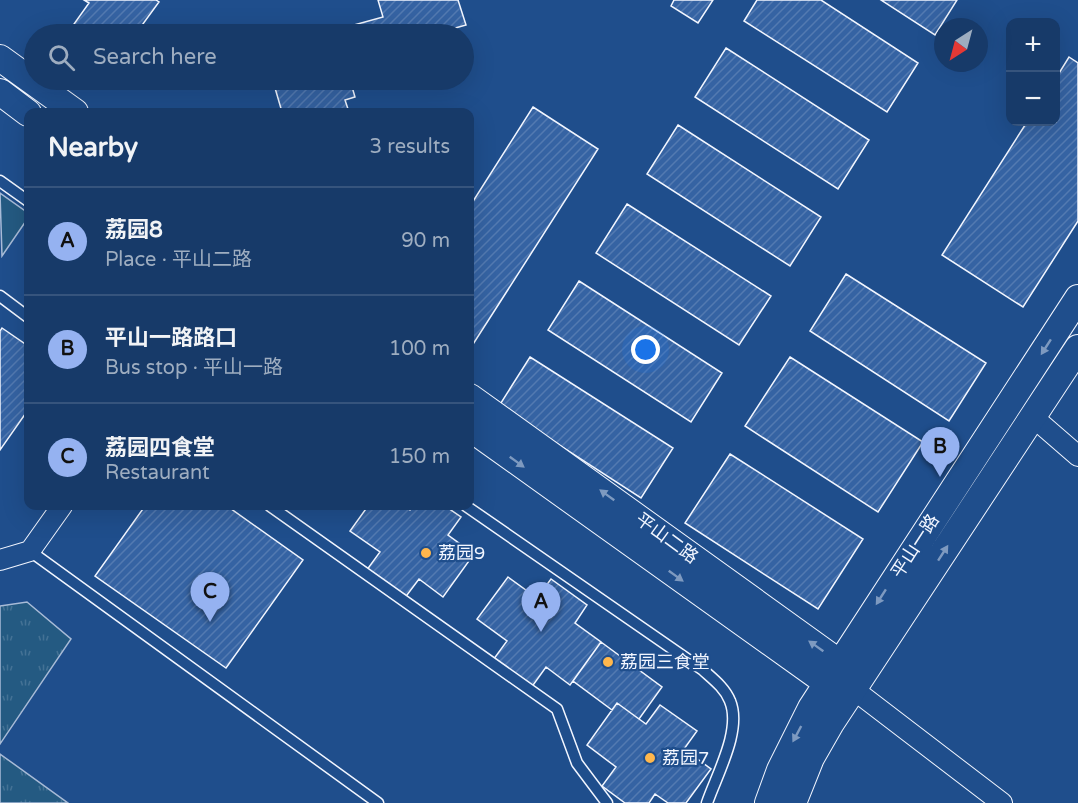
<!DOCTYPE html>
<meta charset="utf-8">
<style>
body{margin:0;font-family:"Varela Round","Noto Sans SC",sans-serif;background:#244571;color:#f1f3f6}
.controls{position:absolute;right:18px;top:18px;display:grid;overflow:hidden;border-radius:12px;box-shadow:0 6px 24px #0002}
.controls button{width:54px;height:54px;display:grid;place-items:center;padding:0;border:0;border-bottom:2px solid #36547d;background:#173a69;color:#f1f3f6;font:30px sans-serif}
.compass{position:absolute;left:934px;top:18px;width:54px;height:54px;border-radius:50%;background:#173a69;box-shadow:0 6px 24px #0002;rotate:216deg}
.you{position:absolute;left:646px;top:350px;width:21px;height:21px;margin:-15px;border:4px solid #fff;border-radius:50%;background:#1a73e8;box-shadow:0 0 0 9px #1a73e833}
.badge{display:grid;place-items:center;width:39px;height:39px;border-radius:50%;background:#95b2f1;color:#111;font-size:20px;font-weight:700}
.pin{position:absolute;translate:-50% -50px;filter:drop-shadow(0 2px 3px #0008)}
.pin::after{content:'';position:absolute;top:32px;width:21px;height:18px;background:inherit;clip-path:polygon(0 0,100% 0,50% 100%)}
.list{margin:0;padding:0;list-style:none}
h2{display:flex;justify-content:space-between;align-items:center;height:78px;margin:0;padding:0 24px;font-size:26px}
h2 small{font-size:20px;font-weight:400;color:#9eadc0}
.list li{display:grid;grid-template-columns:39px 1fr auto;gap:18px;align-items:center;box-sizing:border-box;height:108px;padding:0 24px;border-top:2px solid #36547d}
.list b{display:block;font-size:22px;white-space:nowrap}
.list p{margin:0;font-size:20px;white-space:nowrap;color:#9eadc0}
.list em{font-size:20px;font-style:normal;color:#9eadc0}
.icon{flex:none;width:33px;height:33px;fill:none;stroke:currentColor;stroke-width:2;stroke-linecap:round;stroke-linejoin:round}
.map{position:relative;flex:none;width:1078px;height:803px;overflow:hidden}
.search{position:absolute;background:#173a69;box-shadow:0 6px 24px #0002;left:24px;top:24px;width:450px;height:66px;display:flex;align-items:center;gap:15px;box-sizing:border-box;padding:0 21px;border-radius:33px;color:#9eadc0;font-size:22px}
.panel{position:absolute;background:#173a69;box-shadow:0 6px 24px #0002;left:24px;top:108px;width:450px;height:402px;border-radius:12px}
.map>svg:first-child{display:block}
</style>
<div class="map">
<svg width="1078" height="803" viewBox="0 0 1078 803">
<defs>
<pattern id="grass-tufts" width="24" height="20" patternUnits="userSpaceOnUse" patternTransform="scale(1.5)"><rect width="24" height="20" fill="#245a82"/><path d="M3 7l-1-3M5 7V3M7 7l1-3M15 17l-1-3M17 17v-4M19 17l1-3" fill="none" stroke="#447295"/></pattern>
<pattern id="building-hatch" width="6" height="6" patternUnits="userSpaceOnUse" patternTransform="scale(1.5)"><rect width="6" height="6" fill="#3563a3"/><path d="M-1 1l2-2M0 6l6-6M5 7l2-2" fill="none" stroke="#537ab1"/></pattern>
</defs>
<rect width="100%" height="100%" fill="#1f4e8c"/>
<path fill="url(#grass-tufts)" stroke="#a8bbd7" stroke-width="1.5" d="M27,602l44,37 -71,105v-138z
M0,754l68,49h-68z"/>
<path fill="#245a82" stroke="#a8bbd7" stroke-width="1.5" d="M0,193l28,20v5l-26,38z"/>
<path fill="url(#building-hatch)" stroke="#f2f6ff" stroke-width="1.5" d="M84,0h72l3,2 -22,30 3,2h-51l-15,-10 15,-21z
M378,0h80l8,25 -32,9h-89l-2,-6 40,-11z
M674,0h39l-15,23 -27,-17z
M757,0h64l97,63 -31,49 -143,-91z
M881,0h76l-22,35z
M726,48l143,92 -31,49 -143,-92z
M1069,57l9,6v158l-55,86 -81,-52 85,-133h29v-44z
M279,80h71l5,17 -10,3 4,12h-67l-9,-31z
M533,107l65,42 -128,200v-143z
M678,125l143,92 -31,49 -143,-92z
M627,204l144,92 -32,49 -143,-92z
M846,274l140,89 -37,58 -139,-90z
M579,281l143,92 -31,49 -143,-92z
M2,328l26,18v64l-28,40v-119z
M530,357l143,91 -32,50 -142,-92z
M790,357l133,85 -45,70 -133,-86z
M730,454l133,85 -45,70 -133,-86z
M145,506h82l76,54 -77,108 -131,-92z
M368,506h36l6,4 3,-4h32l16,11 -13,18 26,19 -31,43 -24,-18 -15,20 -38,-28 14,-19 -30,-21z
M508,577l29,21 14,-19 36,26 -12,18 26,19 -31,43 -24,-18 -15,21 -38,-28 14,-19 -30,-22z
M601,642l61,45 -23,32 -22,-16 -5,7 -39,-29z
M617,703l29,21 14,-19 37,26 -13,18 27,20 -25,34h-18l-13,-9 -6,9h-24l-23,-17 14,-19 -29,-22z"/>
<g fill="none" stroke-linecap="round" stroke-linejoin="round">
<defs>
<path id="service" d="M0,181l28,20
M0,296l28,21
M270,506l287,203 20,54 30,40
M466,506l237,164c10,9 22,18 27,31 12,29 -13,73 -23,102
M30,551l348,252"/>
<path id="minor" d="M1033,417l45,39
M0,560l30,-9 32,-45
M853,689l149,114"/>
<path id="tertiary" d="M0,58l75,54
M0,92l28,21
M470,397l370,266 7,15
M470,428l357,255 16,4
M768,803l12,-33 31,-62 267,-410
M793,803l18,-45 20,-35 247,-375"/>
</defs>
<use href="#service" stroke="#f2f6ff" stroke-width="13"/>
<use href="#minor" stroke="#f2f6ff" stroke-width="22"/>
<use href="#tertiary" stroke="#f2f6ff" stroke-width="28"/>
<use href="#service" stroke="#1f4e8c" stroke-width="10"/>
<use href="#minor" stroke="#1f4e8c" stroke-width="20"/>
<use href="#tertiary" stroke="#1f4e8c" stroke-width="26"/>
</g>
<defs><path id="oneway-solid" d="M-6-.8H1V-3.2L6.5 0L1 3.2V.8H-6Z" transform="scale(1.5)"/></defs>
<g fill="#7e9ac0">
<use href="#oneway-solid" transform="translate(1046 347) rotate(123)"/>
<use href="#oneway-solid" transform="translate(517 462) rotate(36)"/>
<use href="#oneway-solid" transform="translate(607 495) rotate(-144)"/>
<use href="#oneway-solid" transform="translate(943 553) rotate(-57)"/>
<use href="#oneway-solid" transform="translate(676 576) rotate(36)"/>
<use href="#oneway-solid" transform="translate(881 597) rotate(123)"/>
<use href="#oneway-solid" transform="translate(816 646) rotate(-145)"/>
<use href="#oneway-solid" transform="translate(797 734) rotate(118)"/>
</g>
<g fill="#ffb74d" stroke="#1f4e8c" stroke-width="2">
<circle cx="426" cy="553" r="6"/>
<circle cx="608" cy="662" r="6"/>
<circle cx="650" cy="758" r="6"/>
</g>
<g text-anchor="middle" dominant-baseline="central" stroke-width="4.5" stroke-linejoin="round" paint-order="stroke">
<g font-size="18" fill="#f2f6ff" stroke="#1f4e8c">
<text transform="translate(667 538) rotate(36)">平山二路</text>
<text transform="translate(915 546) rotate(-57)">平山一路</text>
</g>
<g font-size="18" fill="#f2f6ff" stroke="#1f4e8c" text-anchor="start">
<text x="438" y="553">荔园9</text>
<text x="620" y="662">荔园三食堂</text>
<text x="662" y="758">荔园7</text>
</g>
</g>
</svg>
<div class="controls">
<button>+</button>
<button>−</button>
</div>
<svg class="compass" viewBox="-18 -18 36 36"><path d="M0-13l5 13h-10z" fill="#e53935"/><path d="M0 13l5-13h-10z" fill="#9eadc0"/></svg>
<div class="you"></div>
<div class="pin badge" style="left:541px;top:632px">A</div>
<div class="pin badge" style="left:940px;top:477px">B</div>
<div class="pin badge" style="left:210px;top:622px">C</div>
<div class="search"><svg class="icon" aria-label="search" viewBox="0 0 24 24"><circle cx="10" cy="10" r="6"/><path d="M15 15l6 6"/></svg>Search here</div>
<section class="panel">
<h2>Nearby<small>3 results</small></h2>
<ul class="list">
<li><span class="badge">A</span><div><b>荔园8</b><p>Place · 平山二路</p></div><em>90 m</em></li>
<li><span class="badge">B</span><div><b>平山一路路口</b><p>Bus stop · 平山一路</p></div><em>100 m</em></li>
<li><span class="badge">C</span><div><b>荔园四食堂</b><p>Restaurant</p></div><em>150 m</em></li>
</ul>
</section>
</div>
